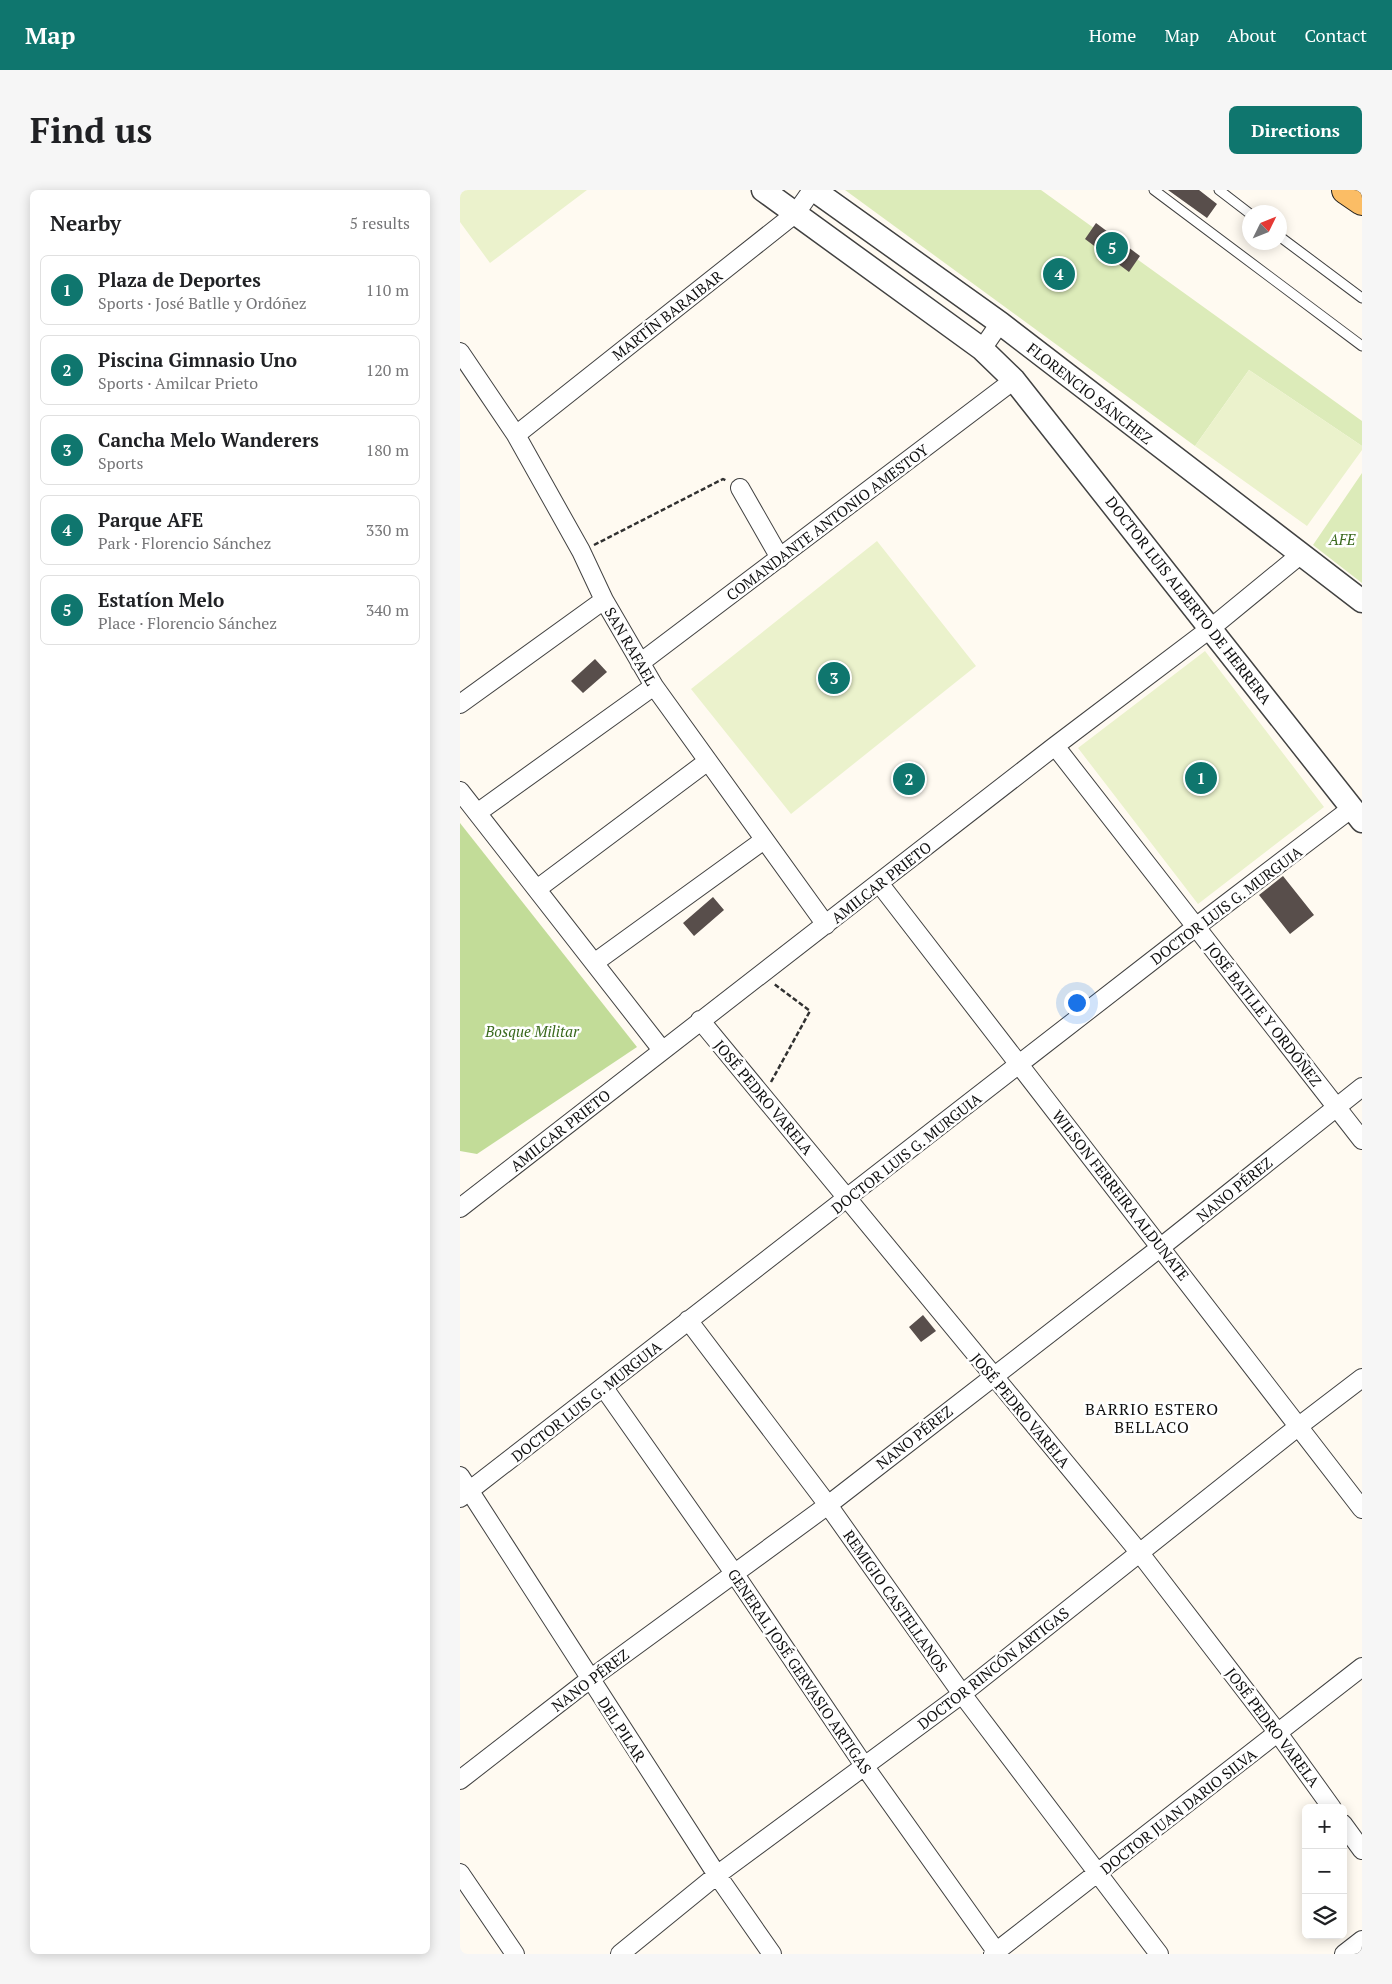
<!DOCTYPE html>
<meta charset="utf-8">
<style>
body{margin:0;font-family:"PT Serif",serif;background:#f6f6f6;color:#202124}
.controls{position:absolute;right:15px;bottom:15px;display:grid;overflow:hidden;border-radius:8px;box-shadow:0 2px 12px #0003}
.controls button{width:45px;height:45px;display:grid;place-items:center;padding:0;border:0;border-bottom:1px solid #e0e0e0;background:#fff;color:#202124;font:25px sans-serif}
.compass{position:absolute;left:782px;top:15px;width:45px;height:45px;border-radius:50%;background:#fff;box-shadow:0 2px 12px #0003;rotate:47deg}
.you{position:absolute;left:616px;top:812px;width:18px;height:18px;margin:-12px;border:4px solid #fff;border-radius:50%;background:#1a73e8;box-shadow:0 0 0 8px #1a73e833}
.badge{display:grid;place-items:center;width:32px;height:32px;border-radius:50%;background:#0f766e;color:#fff;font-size:16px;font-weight:700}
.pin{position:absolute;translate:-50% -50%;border:2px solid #fff;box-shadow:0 1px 5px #0006}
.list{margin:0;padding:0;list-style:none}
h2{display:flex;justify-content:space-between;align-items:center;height:65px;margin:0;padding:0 20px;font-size:21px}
h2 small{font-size:16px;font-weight:400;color:#757577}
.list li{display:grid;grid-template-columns:32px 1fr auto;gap:15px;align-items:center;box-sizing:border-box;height:70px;margin:0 10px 10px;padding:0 10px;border:1px solid #e0e0e0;border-radius:8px}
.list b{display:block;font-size:19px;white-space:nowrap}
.list p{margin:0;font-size:16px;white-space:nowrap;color:#757577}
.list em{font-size:16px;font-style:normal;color:#757577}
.icon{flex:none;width:28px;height:28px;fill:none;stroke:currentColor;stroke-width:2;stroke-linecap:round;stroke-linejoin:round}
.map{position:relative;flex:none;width:902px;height:1764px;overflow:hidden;border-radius:8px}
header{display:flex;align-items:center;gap:30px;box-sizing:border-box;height:70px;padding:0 25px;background:#0f766e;color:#fff}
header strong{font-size:24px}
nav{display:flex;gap:28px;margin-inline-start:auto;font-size:18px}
.intro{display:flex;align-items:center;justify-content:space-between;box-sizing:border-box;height:120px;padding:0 30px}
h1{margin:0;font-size:35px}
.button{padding:12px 22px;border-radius:8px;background:#0f766e;color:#fff;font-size:18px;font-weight:700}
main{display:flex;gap:30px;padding:0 30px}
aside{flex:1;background:#fff;border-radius:8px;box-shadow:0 2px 12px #0003}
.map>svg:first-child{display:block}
</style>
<header>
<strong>Map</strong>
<nav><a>Home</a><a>Map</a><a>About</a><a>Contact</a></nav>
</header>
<div class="intro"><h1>Find us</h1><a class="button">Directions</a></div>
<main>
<aside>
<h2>Nearby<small>5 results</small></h2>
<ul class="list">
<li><span class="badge">1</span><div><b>Plaza de Deportes</b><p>Sports · José Batlle y Ordóñez</p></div><em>110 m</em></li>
<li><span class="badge">2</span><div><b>Piscina Gimnasio Uno</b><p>Sports · Amilcar Prieto</p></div><em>120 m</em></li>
<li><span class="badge">3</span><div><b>Cancha Melo Wanderers</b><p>Sports</p></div><em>180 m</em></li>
<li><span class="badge">4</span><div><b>Parque AFE</b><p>Park · Florencio Sánchez</p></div><em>330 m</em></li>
<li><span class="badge">5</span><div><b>Estatíon Melo</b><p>Place · Florencio Sánchez</p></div><em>340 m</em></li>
</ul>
</aside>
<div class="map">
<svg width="902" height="1764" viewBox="0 0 902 1764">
<rect width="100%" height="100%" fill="#fffaf1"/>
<path fill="#dcebb9" d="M385,0h196l321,231v25l-113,-76 -54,76z
M902,283v110l-49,-38z"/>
<path fill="#c2dc98" d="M0,633l177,224 -160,107 -17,-3z"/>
<path fill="#ebf2cc" d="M0,0h127l-97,73 -30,-41z
M789,180l113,76v4l-55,76 -112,-80z
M417,351l99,125 -185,148 -100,-125z
M745,461l119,156 -126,97 -120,-156z"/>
<path fill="#584e4b" d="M708,0h31l18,14 -10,14z
M636,33l44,33 -11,16 -44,-33z
M135,469l12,13 -24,21 -12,-12z
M823,686l31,39 -24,19 -31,-39z
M253,707l11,13 -30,26 -11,-13z
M463,1125l13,16 -15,11 -12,-15z"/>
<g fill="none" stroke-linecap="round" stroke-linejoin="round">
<defs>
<path id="service" d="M694,0l208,156
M759,0l30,23
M819,46l83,62"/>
<path id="minor" d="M522,159l18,-26
M0,162l56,83 65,116 23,49 50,86 172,239
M56,245l280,-222 16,-23
M280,298l40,70
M180,473l374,-283
M0,514l144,-104
M595,556l307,394
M0,601l202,259
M17,623l177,-127
M419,693l483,626
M77,699l171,-128
M134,773l170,-123
M240,830l439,532 139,181 54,75
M0,1018l595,-462 156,-118 89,-73
M228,1130l140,185 134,189 197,260
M144,1198l130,185 131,194 133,187
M0,1286l257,399 55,79
M0,1308l737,-572 155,-118
M0,1590l130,-101 238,-174 333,-258 201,-160
M883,1634l19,26
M0,1683l55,81
M160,1764l97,-79 245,-181 337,-268 63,-48
M533,1764l369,-287
M884,1764l18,-14"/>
<path id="tertiary" d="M303,0l219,159 32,31 348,441
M354,0l186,133 362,278"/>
<path id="primary" d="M886,0l16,11"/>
</defs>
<use href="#service" stroke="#424242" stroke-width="11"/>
<use href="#minor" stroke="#424242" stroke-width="20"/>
<use href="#tertiary" stroke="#424242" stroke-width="25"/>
<use href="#primary" stroke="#202020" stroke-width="30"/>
<path stroke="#313131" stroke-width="2.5" stroke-dasharray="5 2.5" stroke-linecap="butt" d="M134,355l129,-66 4,2
M311,892l39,-71 -36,-27"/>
<use href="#service" stroke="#fff" stroke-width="9"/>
<use href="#minor" stroke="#fff" stroke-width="18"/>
<use href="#tertiary" stroke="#fff" stroke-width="22"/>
<use href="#primary" stroke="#fbbd65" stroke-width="28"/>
</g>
<g text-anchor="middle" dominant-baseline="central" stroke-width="5" stroke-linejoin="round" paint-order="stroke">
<g font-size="15" fill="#0f0f0f" stroke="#fff">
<text transform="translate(207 125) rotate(-38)">MARTÍN BARAIBAR</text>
<text transform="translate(630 203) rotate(38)">FLORENCIO SÁNCHEZ</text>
<text transform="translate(367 332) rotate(-37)">COMANDANTE ANTONIO AMESTOY</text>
<text transform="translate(729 410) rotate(52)">DOCTOR LUIS ALBERTO DE HERRERA</text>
<text transform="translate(171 456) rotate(60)">SAN RAFAEL</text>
<text transform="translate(421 692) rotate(-38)">AMILCAR PRIETO</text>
<text transform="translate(766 715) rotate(-37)">DOCTOR LUIS G. MURGUIA</text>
<text transform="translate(804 824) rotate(52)">JOSÉ BATLLE Y ORDÓÑEZ</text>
<text transform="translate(304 907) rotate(50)">JOSÉ PEDRO VARELA</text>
<text transform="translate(100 940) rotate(-38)">AMILCAR PRIETO</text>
<text transform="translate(446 963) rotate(-38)">DOCTOR LUIS G. MURGUIA</text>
<text transform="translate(774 999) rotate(-39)">NANO PÉREZ</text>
<text transform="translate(661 1005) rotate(52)">WILSON FERREIRA ALDUNATE</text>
<text transform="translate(126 1211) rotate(-38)">DOCTOR LUIS G. MURGUIA</text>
<text transform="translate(561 1220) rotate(50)">JOSÉ PEDRO VARELA</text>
<text transform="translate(454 1247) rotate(-38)">NANO PÉREZ</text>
<text transform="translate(436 1411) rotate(55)">REMIGIO CASTELLANOS</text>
<text transform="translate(533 1478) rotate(-38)">DOCTOR RINCÓN ARTIGAS</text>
<text transform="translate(340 1481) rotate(56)">GENERAL JOSÉ GERVASIO ARTIGAS</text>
<text transform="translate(130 1490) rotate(-37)">NANO PÉREZ</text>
<text transform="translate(813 1537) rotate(53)">JOSÉ PEDRO VARELA</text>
<text transform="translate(162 1539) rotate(57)">DEL PILAR</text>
<text transform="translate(718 1621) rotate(-38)">DOCTOR JUAN DARIO SILVA</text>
</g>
<g font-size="15" font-style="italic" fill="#3a691d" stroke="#fff">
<text x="882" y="349">AFE</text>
<text x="72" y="841">Bosque Militar</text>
</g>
<g font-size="16" letter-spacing="1" fill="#0f0f0f" stroke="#fff">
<text x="692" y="1219">BARRIO ESTERO<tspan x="692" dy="18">BELLACO</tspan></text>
</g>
</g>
</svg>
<div class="controls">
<button>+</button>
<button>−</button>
<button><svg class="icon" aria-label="layers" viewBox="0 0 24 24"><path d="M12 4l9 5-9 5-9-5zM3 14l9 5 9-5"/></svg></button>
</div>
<svg class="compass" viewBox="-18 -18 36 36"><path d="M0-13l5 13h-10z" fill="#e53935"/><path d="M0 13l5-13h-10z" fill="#757577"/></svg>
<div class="you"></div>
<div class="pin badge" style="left:741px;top:588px">1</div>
<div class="pin badge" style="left:449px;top:589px">2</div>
<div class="pin badge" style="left:374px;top:488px">3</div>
<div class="pin badge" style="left:599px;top:84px">4</div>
<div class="pin badge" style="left:652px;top:58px">5</div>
</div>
</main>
